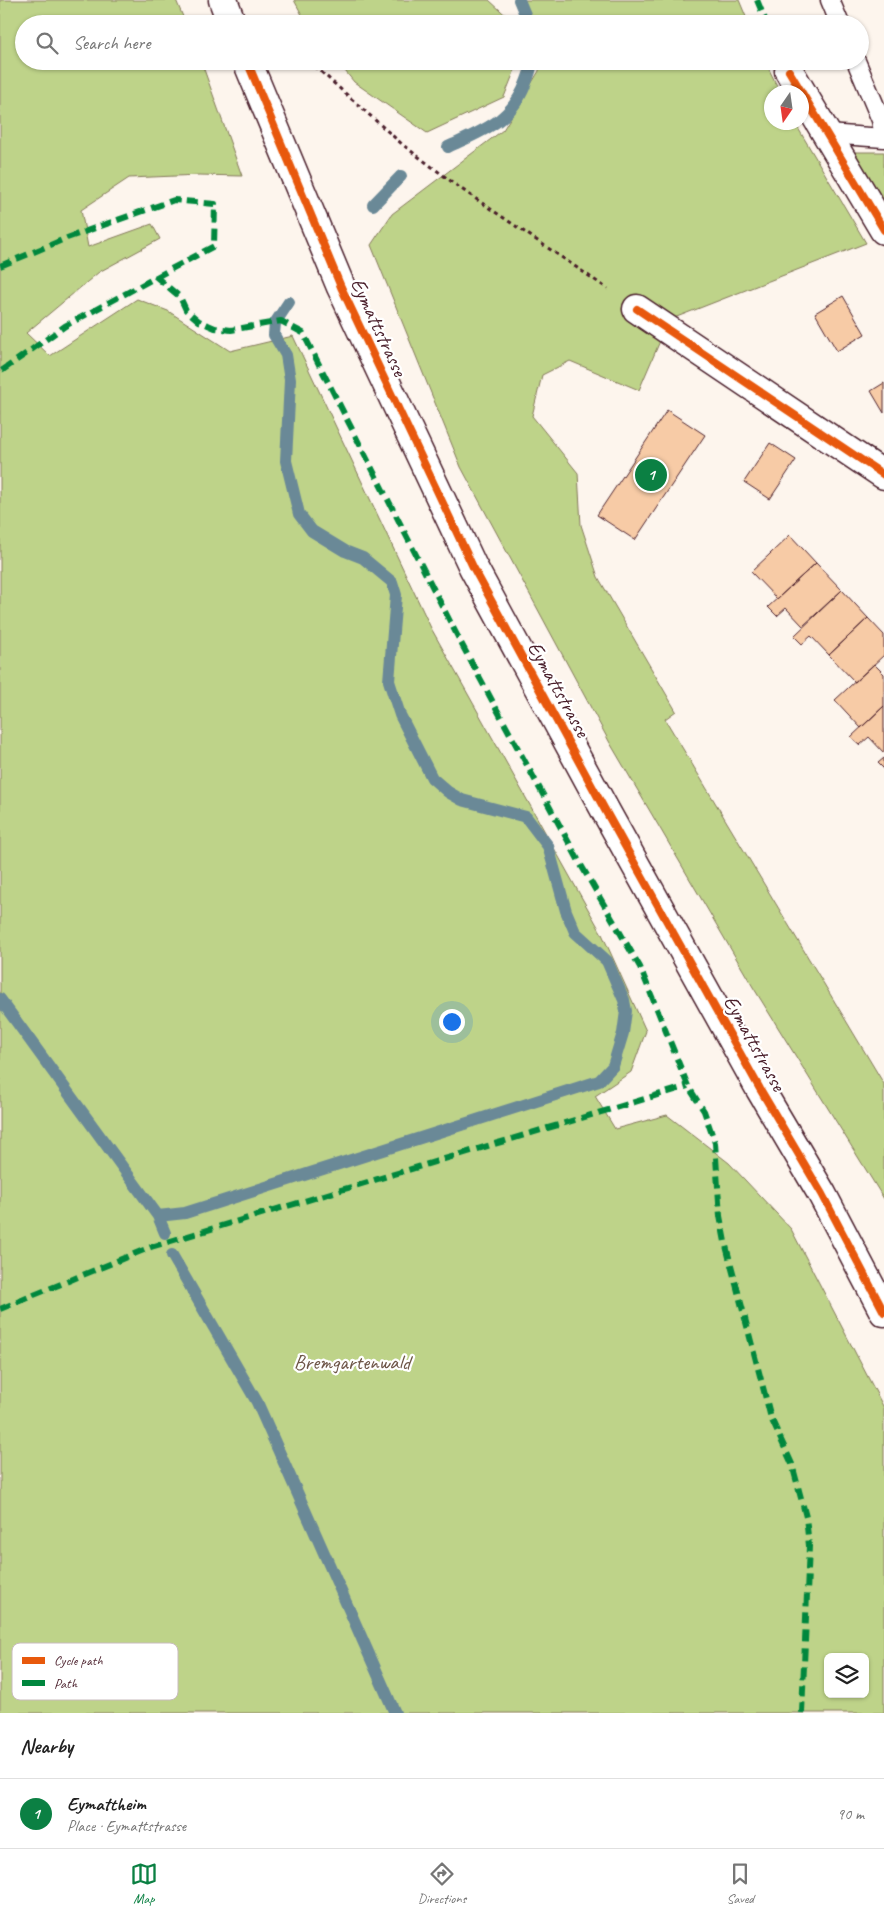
<!DOCTYPE html>
<meta charset="utf-8">
<style>
body{margin:0;font-family:Caveat,sans-serif;background:#f2f2f2;color:#222}
.controls{position:absolute;right:15px;bottom:15px;display:grid;overflow:hidden;border-radius:8px;box-shadow:0 1px 4px #0004}
.controls button{width:45px;height:45px;display:grid;place-items:center;padding:0;border:0;border-bottom:1px solid #e0e0e0;background:#fff;color:#222;font:25px sans-serif}
.compass{position:absolute;left:764px;top:85px;width:45px;height:45px;border-radius:50%;background:#fff;box-shadow:0 1px 4px #0004;rotate:193deg}
.you{position:absolute;left:451px;top:1021px;width:18px;height:18px;margin:-12px;border:4px solid #fff;border-radius:50%;background:#1a73e8;box-shadow:0 0 0 8px #1a73e833}
.badge{display:grid;place-items:center;width:32px;height:32px;border-radius:50%;background:#0b8043;color:#fff;font-size:16px;font-weight:700}
.pin{position:absolute;translate:-50% -50%;border:2px solid #fff;box-shadow:0 1px 5px #0006}
.list{margin:0;padding:0;list-style:none}
h2{display:flex;justify-content:space-between;align-items:center;height:65px;margin:0;padding:0 20px;font-size:21px}
h2 small{font-size:16px;font-weight:400;color:#767676}
.list li{display:grid;grid-template-columns:32px 1fr auto;gap:15px;align-items:center;box-sizing:border-box;height:70px;padding:0 20px;border-top:1px solid #e0e0e0}
.list b{display:block;font-size:19px;white-space:nowrap}
.list p{margin:0;font-size:16px;white-space:nowrap;color:#767676}
.list em{font-size:16px;font-style:normal;color:#767676}
.icon{flex:none;width:28px;height:28px;fill:none;stroke:currentColor;stroke-width:2;stroke-linecap:round;stroke-linejoin:round}
.map{position:relative;flex:none;width:884px;height:1713px;overflow:hidden}
.search{position:absolute;background:#fff;box-shadow:0 1px 4px #0004;left:15px;right:15px;top:15px;height:55px;display:flex;align-items:center;gap:12px;box-sizing:border-box;padding:0 18px;border-radius:28px;color:#767676;font-size:19px}
.sheet{height:135px;background:#fff}
nav{display:flex;justify-content:space-around;align-items:center;box-sizing:border-box;height:70px;border-top:1px solid #e0e0e0;background:#fff;font-size:14px;color:#767676}
nav a{display:grid;justify-items:center;gap:2px}
nav .on{color:#0b8043}
.map>svg:first-child{display:block}
</style>
<div class="map">
<svg width="884" height="1713" viewBox="0 0 884 1713">
<rect width="100%" height="100%" fill="#fdf5ed"/>
<filter id="ink" filterUnits="userSpaceOnUse"><feTurbulence type="fractalNoise" baseFrequency=".02" numOctaves="2"/><feDisplacementMap in="SourceGraphic" scale="10" xChannelSelector="R" yChannelSelector="G"/><feConvolveMatrix kernelMatrix="1 2 1 2 8 2 1 2 1" color-interpolation-filters="sRGB"/></filter>
<g filter="url(#ink)">
<path fill="#bed389" stroke="#84795a" fill-rule="evenodd" d="M0,0h176l10,24h-162v37h177l41,115 -43,-1 -70,3 -48,32 7,37 64,-23 8,15 -61,33 -73,61 24,23 87,-57 31,12 62,40 63,-15 138,292 171,306 44,97 -15,41 -36,24 20,33 52,-14 62,48 62,66 93,179v305h-884zM828,1657h37v37h-37z
M294,0h195l23,21v3h-205z
M524,0h215l10,24h-215z
M337,61h176l1,11 -10,25 -77,36 -73,-51z
M539,61h226l15,31h-8v30l23,1 71,120 -197,77 -30,70 -69,-29 -28,14 -10,41 46,57 3,52 17,52 78,134 -11,8 219,365v115l-131,-212 -143,-244 -149,-276 -90,-222 21,-31 111,-84 36,-59z
M850,152h34v59z"/>
<g fill="none" stroke-linecap="round" stroke-linejoin="round">
<path stroke="#6b8997" stroke-width="12" d="M519,0l10,24
M448,147c36,-17 65,-26 79,-67 2,-6 5,-12 5,-19
M373,205l28,-29
M0,999l158,217
M165,1233l-7,-17 27,-3 414,-132 14,-15 10,-33 3,-22 -2,-11 -17,-39 -32,-29 -9,-21 -18,-65 -22,-29 -64,-17 -14,-8 -16,-14 -32,-63 -11,-34 7,-86 -4,-13 -29,-24 -18,-7 -33,-20 -13,-17 -13,-53 4,-81 -4,-25 -12,-20 1,-12 14,-21
M172,1255l85,147 138,311"/>
</g>
<path fill="#f7cba6" stroke="#4a1f2b" d="M843,296l22,38 -28,17 -22,-38z
M884,383v30l-13,-22z
M667,410l38,25 -70,105 -38,-25z
M770,443l26,17 -26,39 -26,-17z
M790,535l26,28 -39,36 -26,-27z
M816,563l26,27 -39,36 -17,-18 -9,8 -9,-9z
M842,590l26,28 -39,37 -18,-19 -9,8 -8,-8z
M868,618l16,17v20l-29,27 -26,-27z
M874,664l10,10v32l-23,22 -26,-28z
M884,706v47l-15,-16 -9,8 -9,-8z
M884,758v11l-6,-6z"/>
<g fill="none" stroke-linecap="round" stroke-linejoin="round">
<defs>
<path id="service" d="M830,0l10,24
M856,61l25,59 3,17
M827,134l57,4"/>
<path id="minor" d="M789,71l95,159
M637,309l247,166"/>
<path id="secondary" d="M223,0l9,24
M247,61l94,226 132,280 132,243 155,279 62,105 62,118"/>
</defs>
<use href="#service" stroke="#4a1f2b" stroke-width="21"/>
<use href="#minor" stroke="#4a1f2b" stroke-width="31"/>
<use href="#secondary" stroke="#4a1f2b" stroke-width="31"/>
<path stroke="#4a1f2b" stroke-width="3" stroke-dasharray="4 4" stroke-linecap="butt" d="M309,61l94,84 57,43 148,101"/>
<use href="#service" stroke="#fff" stroke-width="18"/>
<use href="#minor" stroke="#fff" stroke-width="28"/>
<use href="#secondary" stroke="#fff" stroke-width="28"/>
<path stroke="#00873e" stroke-width="6" stroke-dasharray="12 6" stroke-linecap="butt" d="M757,0l10,24
M0,266l67,-28 107,-38 41,4 -1,42 -149,80 -65,46
M155,276l25,21 6,13 13,11 16,7 16,2 50,-9 22,12 158,310 120,222 59,102 48,119 16,25 11,32 5,73 5,26 46,176 21,46 14,53 3,29 -7,167
M0,1309l151,-62 537,-161"/>
<defs>
<path id="cycleway" d="M247,61l94,226 132,280 132,243 155,279 62,105 62,118
M789,71l95,159
M637,309l247,166"/>
</defs>
<use href="#cycleway" stroke="#fff" stroke-width="11"/>
<use href="#cycleway" stroke="#e8590c" stroke-width="8"/>
</g>
</g>
<g text-anchor="middle" dominant-baseline="central" stroke-width="4.5" stroke-linejoin="round" paint-order="stroke">
<g font-size="21" fill="#4a1f2b" stroke="#fff">
<text transform="translate(379 327) rotate(65)">Eymattstrasse</text>
<text transform="translate(559 689) rotate(61)">Eymattstrasse</text>
<text transform="translate(755 1043) rotate(61)">Eymattstrasse</text>
</g>
<g font-size="21" fill="#6d5547" stroke="#fff">
<text x="352" y="1362">Bremgartenwald</text>
</g>
</g>
<rect x="12" y="1643" width="166" height="57" rx="8" fill="#fff" stroke="#c9bcbf" stroke-width="1"/>
<rect x="22" y="1657" width="23" height="7" fill="#e8590c"/>
<rect x="22" y="1680" width="23" height="6" fill="#00873e"/>
<g font-size="14" fill="#4a1f2b">
<text x="54" y="1665">Cycle path</text>
<text x="54" y="1688">Path</text>
</g>
</svg>
<div class="controls">
<button><svg class="icon" aria-label="layers" viewBox="0 0 24 24"><path d="M12 4l9 5-9 5-9-5zM3 14l9 5 9-5"/></svg></button>
</div>
<svg class="compass" viewBox="-18 -18 36 36"><path d="M0-13l5 13h-10z" fill="#e53935"/><path d="M0 13l5-13h-10z" fill="#767676"/></svg>
<div class="you"></div>
<div class="pin badge" style="left:651px;top:475px">1</div>
<div class="search"><svg class="icon" aria-label="search" viewBox="0 0 24 24"><circle cx="10" cy="10" r="6"/><path d="M15 15l6 6"/></svg>Search here</div>
</div>
<section class="sheet">
<h2>Nearby<small></small></h2>
<ul class="list">
<li><span class="badge">1</span><div><b>Eymattheim</b><p>Place · Eymattstrasse</p></div><em>90 m</em></li>
</ul>
</section>
<nav>
<a class="on"><svg class="icon" aria-label="map" viewBox="0 0 24 24"><path d="M3 6l6-2 6 2 6-2v14l-6 2-6-2-6 2zM9 4v14M15 6v14"/></svg>Map</a>
<a><svg class="icon" aria-label="directions" viewBox="0 0 24 24"><path d="M12 3l9 9-9 9-9-9zM9 14v-3h6M13 9l2 2-2 2"/></svg>Directions</a>
<a><svg class="icon" aria-label="saved" viewBox="0 0 24 24"><path d="M7 4h10v16l-5-4-5 4z"/></svg>Saved</a>
</nav>
